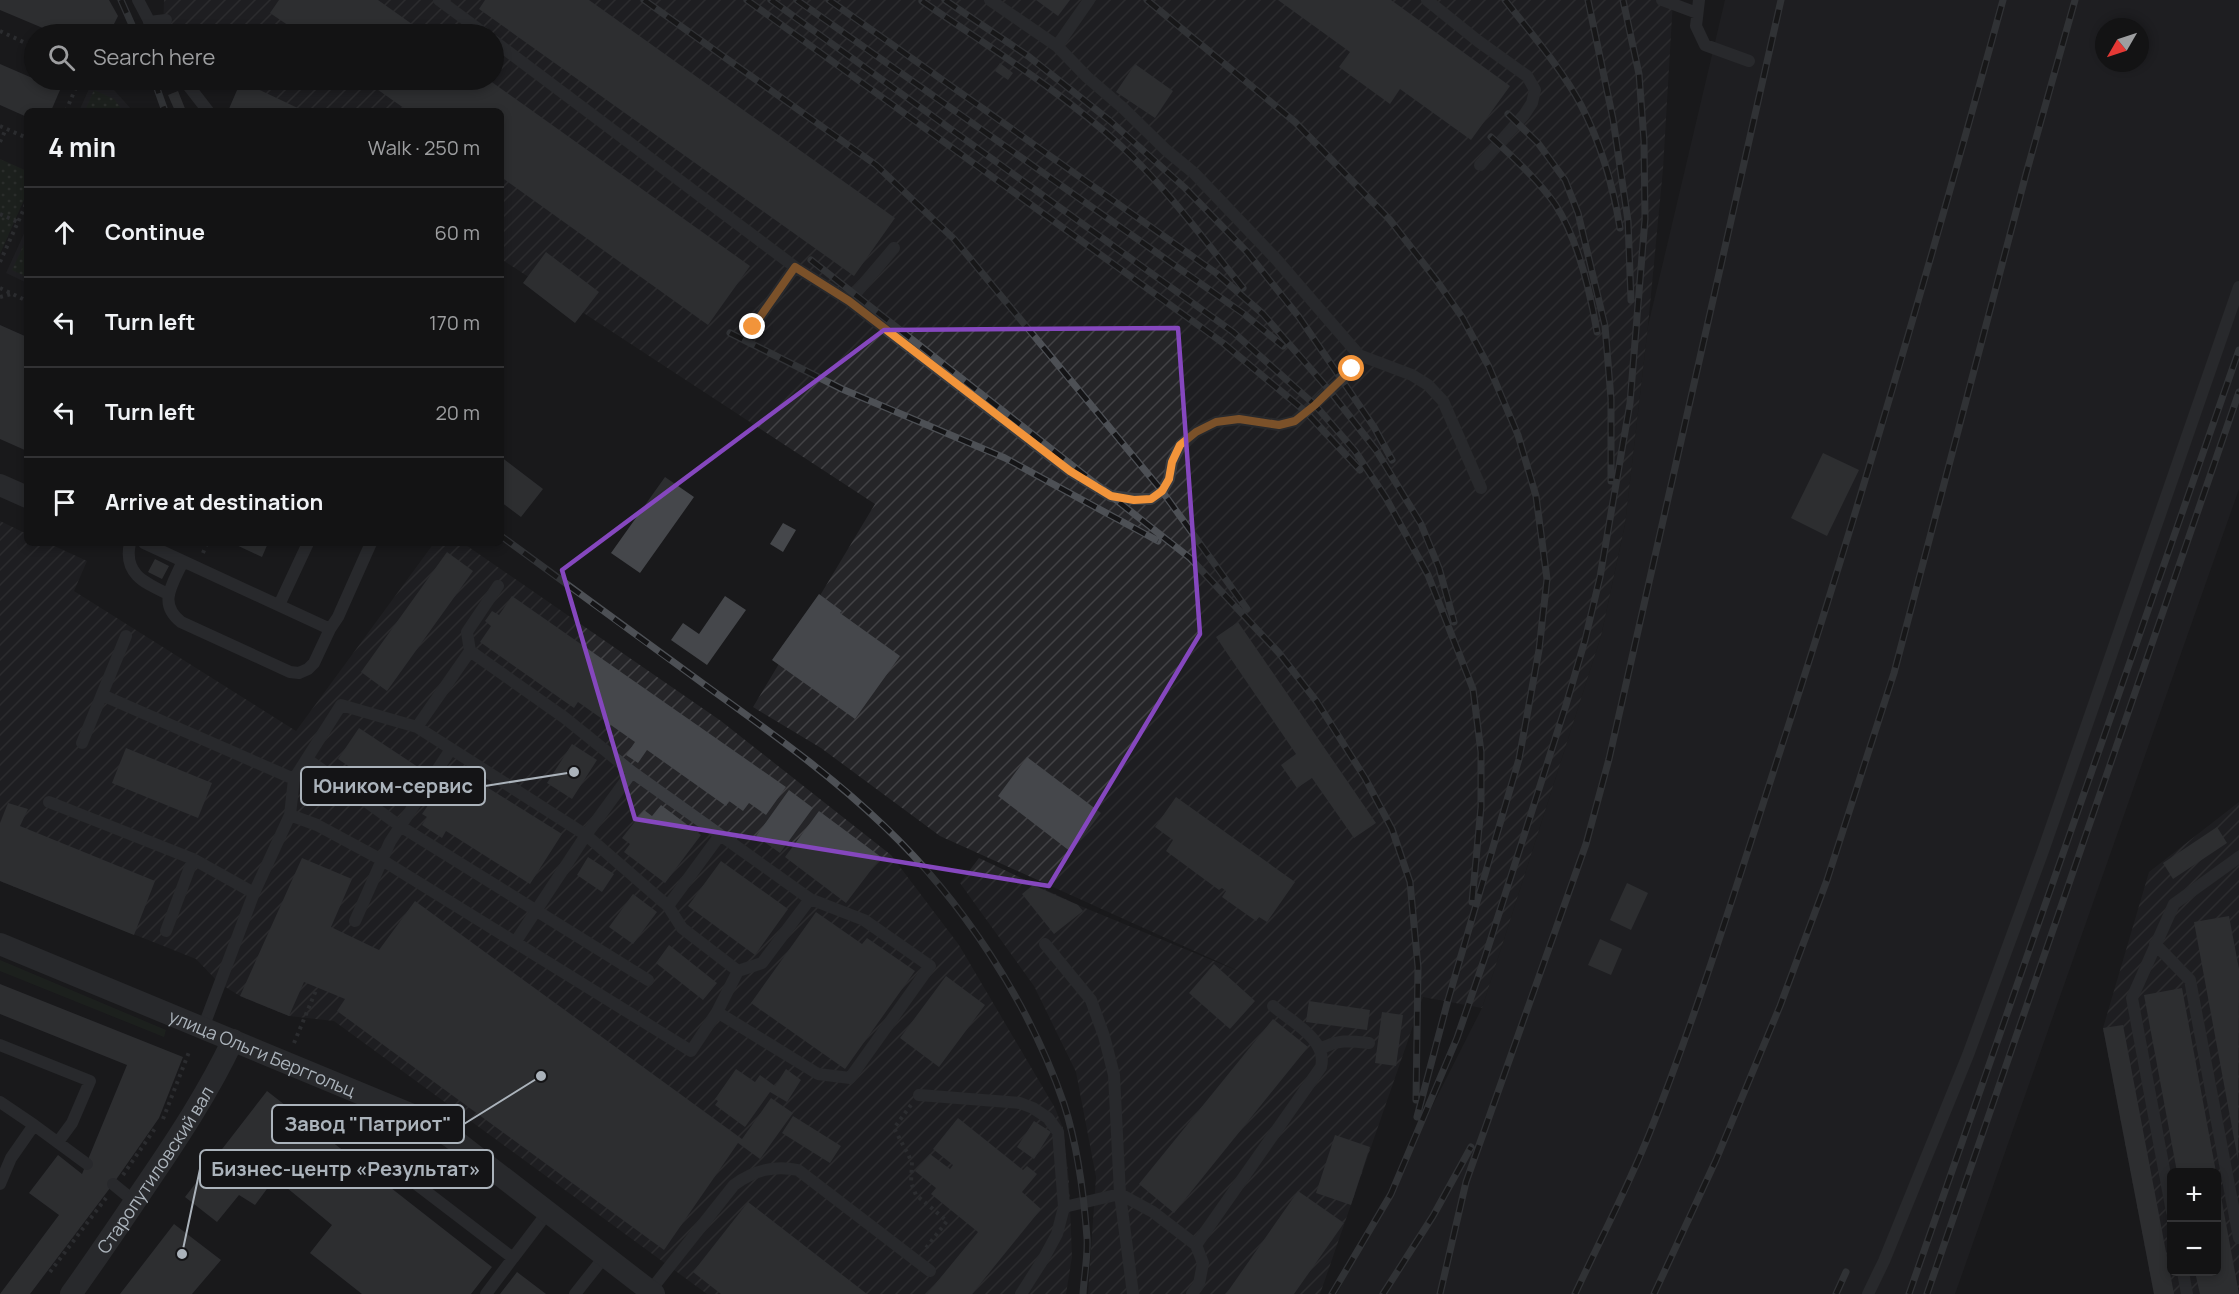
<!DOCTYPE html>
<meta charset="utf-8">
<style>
body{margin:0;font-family:Manrope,sans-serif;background:#1c1c1d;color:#f1f3f6}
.controls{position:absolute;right:18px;bottom:18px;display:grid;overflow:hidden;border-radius:9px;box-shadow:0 3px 9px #0003}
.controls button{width:54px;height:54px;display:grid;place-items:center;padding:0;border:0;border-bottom:2px solid #323234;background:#131314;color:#f1f3f6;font:30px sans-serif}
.compass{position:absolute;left:2095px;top:18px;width:54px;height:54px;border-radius:50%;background:#131314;box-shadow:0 3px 9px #0003;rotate:231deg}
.stop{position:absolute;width:18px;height:18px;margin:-14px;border:4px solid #f2943a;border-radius:50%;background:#fff}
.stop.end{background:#f2943a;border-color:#fff;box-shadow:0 2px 6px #0008}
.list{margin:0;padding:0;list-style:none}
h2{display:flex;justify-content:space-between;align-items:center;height:78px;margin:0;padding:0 24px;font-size:26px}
h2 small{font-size:20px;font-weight:400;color:#9d9ea0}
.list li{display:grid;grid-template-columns:39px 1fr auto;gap:18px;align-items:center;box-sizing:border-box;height:90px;padding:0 24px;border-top:2px solid #323234}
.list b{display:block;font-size:22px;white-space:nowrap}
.list em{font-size:20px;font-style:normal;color:#9d9ea0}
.icon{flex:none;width:33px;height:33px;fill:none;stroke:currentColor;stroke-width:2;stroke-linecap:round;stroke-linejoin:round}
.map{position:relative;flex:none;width:2239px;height:1294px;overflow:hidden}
.search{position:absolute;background:#131314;box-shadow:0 3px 9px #0003;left:24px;top:24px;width:480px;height:66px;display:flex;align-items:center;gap:15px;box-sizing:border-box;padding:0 21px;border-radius:33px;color:#9d9ea0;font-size:22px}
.panel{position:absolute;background:#131314;box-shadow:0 3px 9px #0003;left:24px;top:108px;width:480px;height:438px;border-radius:9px}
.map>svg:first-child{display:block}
</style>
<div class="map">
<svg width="2239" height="1294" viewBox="0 0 2239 1294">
<defs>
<pattern id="industrial-furrows" width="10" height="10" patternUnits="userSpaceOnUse" patternTransform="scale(1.5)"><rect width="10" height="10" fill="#252528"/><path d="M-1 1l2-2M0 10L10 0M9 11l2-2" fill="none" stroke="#424245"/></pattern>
<pattern id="park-dots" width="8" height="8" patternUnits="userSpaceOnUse" patternTransform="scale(1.5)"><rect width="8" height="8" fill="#212921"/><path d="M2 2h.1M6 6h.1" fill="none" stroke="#3f463f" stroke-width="1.8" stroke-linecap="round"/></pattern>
</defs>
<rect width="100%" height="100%" fill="#19191b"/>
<path fill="#252528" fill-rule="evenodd" d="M1725,0h514v489l-284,805h-618l145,-286 119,-372 24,-112 23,-198zM2104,27h36v36h-36z
M93,80h12l28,31h-54z
M27,227v56l-21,-10z"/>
<path fill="url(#industrial-furrows)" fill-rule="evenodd" d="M164,0h1509l-10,169 -15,157 -23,198 -24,112 -119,372 -59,-11 -103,297h-232l8,-117 -20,-105 -42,-86 -74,-103 19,-25 99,47 165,68 -303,-137 -119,-88 -68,-41 122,-203 -374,-245v-148h-226l-48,-31h267v-46h-331z
M0,521l27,13v9h21l39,18 -13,30 222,140 138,-188h29l258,178 170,134 68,90 96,163 8,20 6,53 3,76 -6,37h-359l-373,-273 -45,-5 -49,-20 -21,-13 -23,-24 -196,-78z
M2239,802v492h-85l-51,-266 46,-156zM2172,1172h44v100h-44z"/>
<path fill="#212921" d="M0,960l166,70 -2,7 -164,-66z"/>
<path fill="url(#park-dots)" d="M94,90l20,9 9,12h-38z
M0,159l27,12v22l-27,61z
M27,238v39l-15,-7z"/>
<path fill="#45474b" d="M0,0h109l9,16 -9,18h-52l-57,-24z
M279,0h99l48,34h-125l-31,-21z
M485,0h104l306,218 -41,58 -375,-267z
M1036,0h34l-12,16z
M1278,0h113l119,86 -39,54 -71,-51 -10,15 -51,-37 11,-15z
M1000,63l13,10 -5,7 -13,-9z
M0,64l60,26 -9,21h-24v6l-27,-12z
M1135,64l38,27 -18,27 -39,-26z
M364,80h125l261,186 -42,59 -207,-148v-66h-93z
M241,81l4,2 59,28h-76z
M178,91l8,20h-11l-7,-16z
M546,252l53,40 -24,31 -52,-40z
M0,325l27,12v114l-27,-12z
M1823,453l36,17 -32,66 -36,-18z
M501,457l42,32 -22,28 -20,-15z
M665,477l29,20 -54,76 -29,-20z
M783,523l13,7 -13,22 -13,-8z
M232,543h36l-6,14z
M447,552l26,19 -86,120 -26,-19z
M155,559l14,7 -7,13 -14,-7z
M819,594l23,17 -2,2 60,43 -45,63 -83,-59z
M512,596l274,191 -20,28 -17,-12 -6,8 -14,-10 -3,5 -79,-56 -9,13 -12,-8 9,-13 -57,-40 -4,6 -94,-66 11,-16 -6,-5 7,-10 7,4z
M725,596l21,14 -39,55 -36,-25 12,-17 16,11z
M1238,622l138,201 -22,15 -42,-60 -15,10 -16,-23 15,-11 -80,-117z
M359,728l62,41 -21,32 -62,-42z
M572,744l25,16 -25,39 -25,-16z
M126,748l86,35 -14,35 -86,-35z
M1027,757l74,56 -30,39 -73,-56z
M469,776l93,58 -32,50 -84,-53 -4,7 -20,-13 5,-8 -5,-3 13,-19 16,10z
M789,790l24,18 -33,45 -24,-17z
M1176,797l119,85 -28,40 -8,-5 -3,4 -34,-24 4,-6 -4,-3 -3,2 -53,-39 7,-11 -18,-13z
M8,803l20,6 -8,17 135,55 -21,54 -134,-54v-58z
M661,805l40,30 -36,48 -41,-31 6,-8 -8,-6 22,-28 8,6z
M819,811l62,46 -35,46 -61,-46z
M2217,827l10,16 -54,36 -10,-16z
M588,857l26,17 -12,18 -25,-17z
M302,858l50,21 -21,48 48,23 36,-49 327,238 29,-41 22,15 -33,46 -22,-16 -74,107 -327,-239 8,-12 -41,-17 -15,34 -49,-20z
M721,861l67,48 -33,46 -67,-49z
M1627,883l21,10 -17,37 -21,-10z
M1033,885l45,20 5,6 -29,23 -32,-40z
M633,894l24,18 -24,32 -24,-17z
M816,912l46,32 5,-6 48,33 -70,98 -94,-66z
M2229,916l10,53 -1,191 -44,-238z
M1600,939l22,10 -11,26 -23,-10z
M669,945l48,38 -14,17 -47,-37z
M1214,964l41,37 -25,28 -41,-36z
M946,976l39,29 -46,62 -39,-29z
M0,984l183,73 -24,61 -46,66 -83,110h-30l59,-79 -30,-22 29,-38 24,19 45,-109 -127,-51z
M2182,988l34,184h-39l-33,-177z
M1309,1001l61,9 -3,20 -61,-8z
M1382,1012l21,3 -7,51 -21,-3z
M1273,1019l35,28 -134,166 -35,-29z
M2123,1025l51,269h-20l-51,-266z
M736,1069l19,13 5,-7 15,11 11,-17 15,11 -14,22 -17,-10 -25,35 -30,-22 3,-4 -3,-2z
M267,1091l225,176 -21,27h-109l-52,-41 22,-28 -57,-47 -20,27 -16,-10 -22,27 -32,-25z
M793,1116l48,30 -11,17 -48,-30z
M958,1118l65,52 4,-4 10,8 -15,18 19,17 -69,85h-45l51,-62 -47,-38 5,-6 -21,-17 15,-17 20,15 3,-4 -20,-16z
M1034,1121l17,11 -17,27 -17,-12z
M1335,1135l35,12 -19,58 -35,-12z
M2216,1180h2l21,114h-39l-5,-22h21z
M1298,1191l46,32 -50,71h-68z
M748,1202l119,92h-146l-28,-22z
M174,1224l47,36 -29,34h-72z
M517,1272l29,22h-46z"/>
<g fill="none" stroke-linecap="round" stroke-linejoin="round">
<path stroke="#404347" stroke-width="4" stroke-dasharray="3 4.5" stroke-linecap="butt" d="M0,31l34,16
M66,111l13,-31
M0,126l27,12
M0,142l6,-13
M0,214l18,8
M0,262l27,-60
M0,288l27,13
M0,297l11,-3
M203,553l4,-10
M294,1043l23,-55
M911,1105l-17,23 18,34 -1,21 5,12 31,26 -21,27
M163,1119l26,-67
M123,1175l33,-48
M50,1272l56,-74"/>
<path stroke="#3a3c40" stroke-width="12" d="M138,0l18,34
M439,0l46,34
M990,0l67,46 30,31 36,31 43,42 28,23 82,86 83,96 53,20 16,10 15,16 38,87
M1427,0l51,41 49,35 8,14 -3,13 -8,12 -44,50
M1662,0l35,13
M1699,0l-3,26 9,19 44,16
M149,22l17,-2
M494,41l301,226 54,34 221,170 41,25 23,3h17l11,-8 7,-12 3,-17 9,-17 15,-13 20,-10 23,-3 40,6 16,-4 47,-41 9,-11 8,-14
M1057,46l32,-46
M184,80l24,31
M849,301l45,-53
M753,327l42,-60
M130,543c-7,31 15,40 38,51
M144,543l186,86
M183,561c-10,23 -26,42 -2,61l109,50 9,1 9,-4 6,-6 16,-34 8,-12 33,-74
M279,605l29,-62
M470,651l95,67 67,54
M102,695l192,84
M417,727l53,-76 -3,-19 31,-46
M82,743l44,-107
M307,759l93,67 248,154
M49,802l144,57 61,34
M668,906l52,-71
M355,921l35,-79 61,-93
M166,931l27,-72
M516,941l70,-106 46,-63 178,127 54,21 66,46 -80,112 -32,-4 -101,-62
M1045,944l46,56 13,36 10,39 6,119 13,100
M2155,944l35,36 49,258
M738,971l24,-8 48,-64
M203,1028l51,-135 36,-78 27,10 65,35 309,191 26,-39 21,-41 -56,-43 -14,-22 -82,-71 -169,-108 -76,-22 -47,74 -4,36
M0,1045l90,36 -18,42 -14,19
M1321,1049c17,-10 30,-8 48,-6
M919,1095l101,8 13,5 15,10 10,14 6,75 -7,27 -13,24 -23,36
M0,1102l34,23 -23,33 -11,26
M34,1125l53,39
M407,1177l106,81 35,-46
M113,1184l22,18
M1064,1207l56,-13 33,18 43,33 7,18 -4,21 -7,10
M2172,1212l-40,-214 42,-94 65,-47
M1196,1245l125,-178c7,-27 -29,-45 -48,-61
M2183,1272l4,22
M650,1291l84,-106c20,-15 40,-20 64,-15l132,101
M486,1294l27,-36
M575,1294l30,-38
M1868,1294l16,-33 84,-206 75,-204 196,-564"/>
<g stroke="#3a3c40" stroke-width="22">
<path d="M0,485l27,12"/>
<path id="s1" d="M0,944l422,175 30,19 202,156"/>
<path id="s2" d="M71,1294c26,-36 50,-72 75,-109 32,-47 63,-94 87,-145"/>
</g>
<defs>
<path id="rail" d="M121,0l15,34
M644,0l232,165 78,74 208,252 85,118
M747,0l476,343 83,69 54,58
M771,0l462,332 82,73 40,46 31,47 42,77 45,114 8,63v55l-9,95
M797,0l447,314 39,32
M829,0l387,273 47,41 67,77 46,59 45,74 18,44 15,54
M945,0l83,56 81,64 76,68 62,64 52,65 75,110 18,33
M1147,0l148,122 95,98 47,61 25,36 27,50 29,68 18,61 11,83 -8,71 -20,109 -71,241 -31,117
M1505,0c25,32 57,69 76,105 20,39 32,80 39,123
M1588,0l25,119 15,102 3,79
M922,1c67,46 139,90 199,145 46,42 83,94 122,142
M154,80l11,31
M1508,114l30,29 27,37 13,33 27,113 6,73v82
M1491,137c22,20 46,42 64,67 23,35 35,87 42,128
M811,260l379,298 89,95 38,49 48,76 27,51 18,53 8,85 -2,133
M730,333l112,56 163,69 153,83
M501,536c68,50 136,100 204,149 62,45 124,88 179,141 78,74 145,176 180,278 13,40 20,92 23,134 1,19 -3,38 -4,56
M1332,1294l59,-100 66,-156 28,-81 81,-252 19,-65 15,-63 30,-174 15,-184 -1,-78 -5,-67 -16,-74
M1383,1294l50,-78 38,-69
M1440,1294l26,-112 120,-338 23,-85 172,-759
M1575,1294c25,-54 53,-107 75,-162 52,-131 93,-268 137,-402 78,-241 149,-486 216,-730
M1654,1294l62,-134 64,-154 47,-126 67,-207 132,-499 49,-174
M1836,1294l10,-22
M1909,1294l330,-944
M1927,1294l312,-902"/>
</defs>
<use href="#rail" stroke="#4d5055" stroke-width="7"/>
<use href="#rail" stroke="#141416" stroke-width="4.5" stroke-dasharray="14" stroke-linecap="butt"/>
</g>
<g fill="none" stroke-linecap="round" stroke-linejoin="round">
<path stroke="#f2943a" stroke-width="8" d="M753,327l42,-60 54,34 221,170 41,25 23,4 17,-1 11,-8 7,-12 3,-17 8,-17 16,-13 20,-10 23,-3 40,6 16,-4 20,-16 37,-36"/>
</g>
<path d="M0 0H2239V1294H0ZM1178,328l22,306 -151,252 -414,-67 -73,-249 322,-240z" fill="#19191b" fill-opacity=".55" fill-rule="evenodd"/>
<path fill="none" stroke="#8547be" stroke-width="4.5" stroke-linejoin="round" d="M1178,328l22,306 -151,252 -414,-67 -73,-249 322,-240z"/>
<g text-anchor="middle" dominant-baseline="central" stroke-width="4.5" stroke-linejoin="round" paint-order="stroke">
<g font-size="18" fill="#abb3bb" stroke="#141416">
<text stroke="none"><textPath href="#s1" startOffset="284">улица Ольги Берггольц</textPath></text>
<text stroke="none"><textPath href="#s2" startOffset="150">Старопутиловский вал</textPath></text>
</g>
</g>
<path fill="none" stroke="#abb3bb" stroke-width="2" d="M574 772L485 786M541 1076L464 1124M182 1254L200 1169"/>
<g fill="#abb3bb" stroke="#141416" stroke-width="2">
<circle cx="574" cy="772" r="6"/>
<circle cx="541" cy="1076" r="6"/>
<circle cx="182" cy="1254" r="6"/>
</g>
<g fill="#141416" stroke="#abb3bb" stroke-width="2">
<rect x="301" y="767" width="184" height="38" rx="6"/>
<rect x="272" y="1105" width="192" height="38" rx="6"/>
<rect x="200" y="1150" width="293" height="38" rx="6"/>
</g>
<g font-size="20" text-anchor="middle" font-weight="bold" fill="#abb3bb">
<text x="393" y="793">Юником-сервис</text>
<text x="368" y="1131">Завод "Патриот"</text>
<text x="346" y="1176">Бизнес-центр «Результат»</text>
</g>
</svg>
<div class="controls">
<button>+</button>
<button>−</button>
</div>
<svg class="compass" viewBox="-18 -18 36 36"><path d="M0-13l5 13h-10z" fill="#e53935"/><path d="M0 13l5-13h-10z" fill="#9d9ea0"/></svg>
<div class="stop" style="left:1352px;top:369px"></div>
<div class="stop end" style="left:753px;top:327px"></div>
<div class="search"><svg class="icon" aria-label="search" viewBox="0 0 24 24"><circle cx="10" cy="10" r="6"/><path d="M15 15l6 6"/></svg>Search here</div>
<section class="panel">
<h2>4 min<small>Walk · 250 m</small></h2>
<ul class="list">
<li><svg class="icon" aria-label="ahead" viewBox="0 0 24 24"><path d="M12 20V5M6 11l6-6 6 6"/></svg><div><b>Continue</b></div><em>60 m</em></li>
<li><svg class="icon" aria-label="left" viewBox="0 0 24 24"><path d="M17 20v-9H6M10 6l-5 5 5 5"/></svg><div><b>Turn left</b></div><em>170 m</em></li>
<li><svg class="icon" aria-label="left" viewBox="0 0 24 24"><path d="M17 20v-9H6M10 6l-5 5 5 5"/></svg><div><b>Turn left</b></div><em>20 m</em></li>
<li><svg class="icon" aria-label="arrive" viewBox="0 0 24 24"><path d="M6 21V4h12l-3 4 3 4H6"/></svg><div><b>Arrive at destination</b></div></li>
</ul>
</section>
</div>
